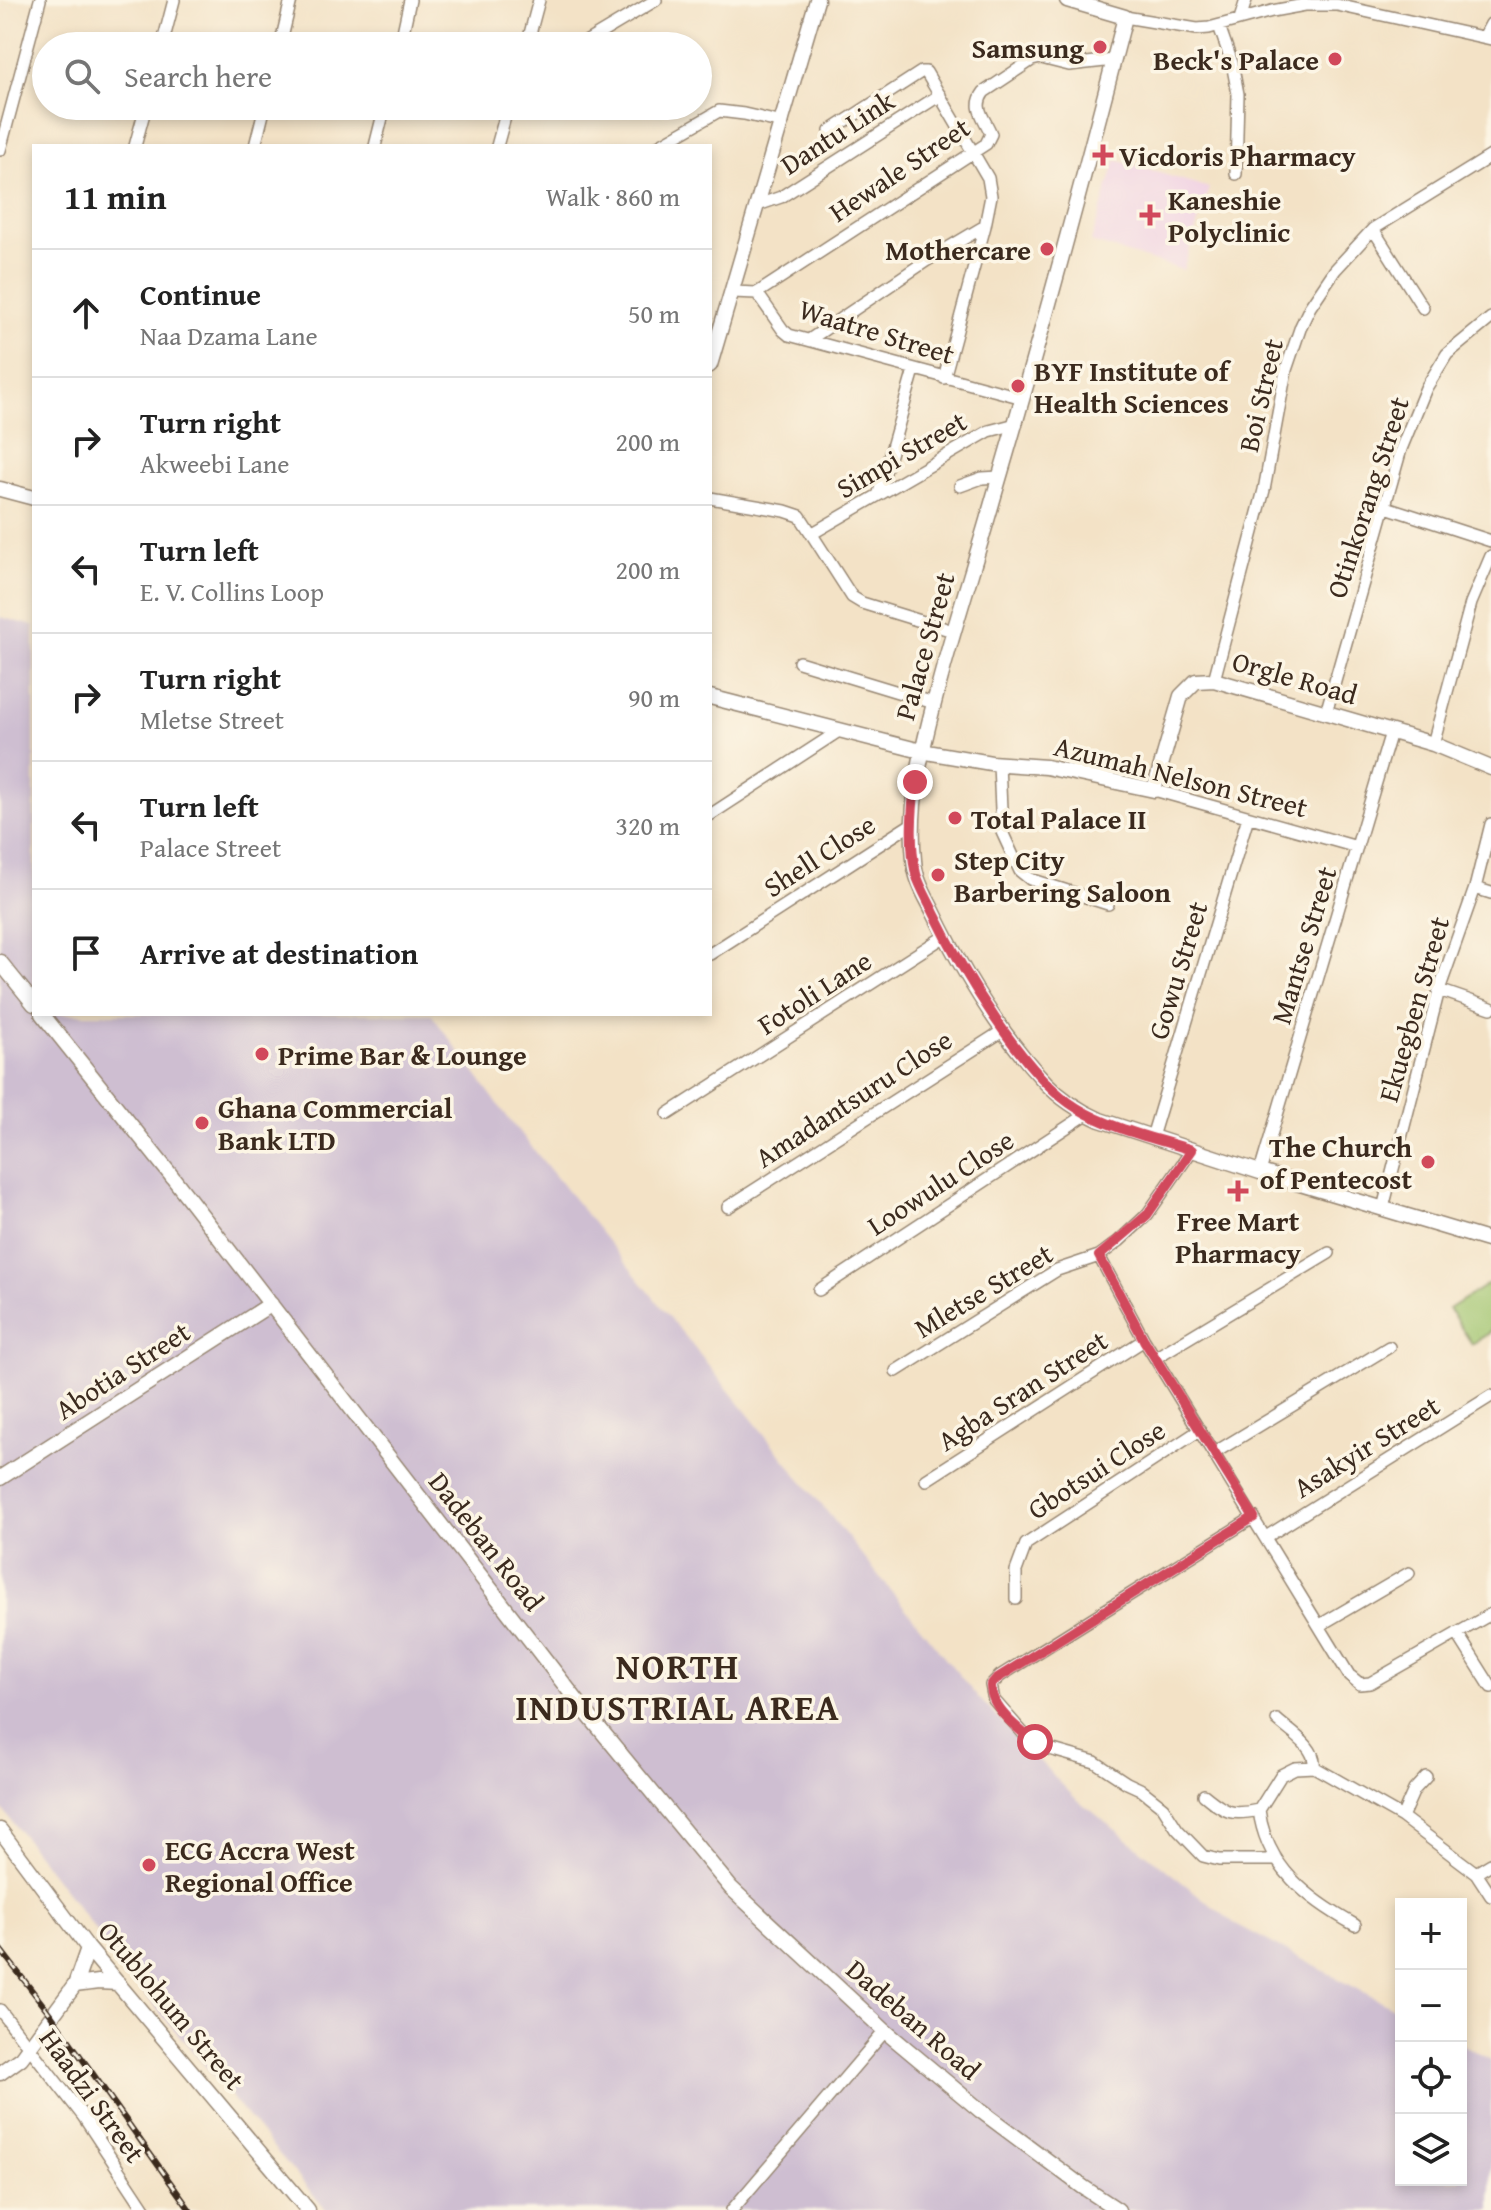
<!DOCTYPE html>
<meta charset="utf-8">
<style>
body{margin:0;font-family:"Gentium Book Plus",serif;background:#f6f6f6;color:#222}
.controls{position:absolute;right:24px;bottom:24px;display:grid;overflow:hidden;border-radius:0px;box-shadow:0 4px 12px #0003}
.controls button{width:72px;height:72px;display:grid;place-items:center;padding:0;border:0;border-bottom:2px solid #e0e0e0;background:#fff;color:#222;font:40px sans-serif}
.stop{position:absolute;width:24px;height:24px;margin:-18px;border:6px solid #d1495b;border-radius:50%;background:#fff}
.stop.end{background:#d1495b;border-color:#fff;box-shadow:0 2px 8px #0008}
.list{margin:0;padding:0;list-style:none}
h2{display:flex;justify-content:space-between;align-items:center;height:104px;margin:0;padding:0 32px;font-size:34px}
h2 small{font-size:26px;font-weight:400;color:#767676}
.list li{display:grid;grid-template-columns:52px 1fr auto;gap:24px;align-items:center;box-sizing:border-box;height:128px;padding:0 32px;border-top:2px solid #e0e0e0}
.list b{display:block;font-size:30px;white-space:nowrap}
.list p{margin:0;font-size:26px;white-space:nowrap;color:#767676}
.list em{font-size:26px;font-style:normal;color:#767676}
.icon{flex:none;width:44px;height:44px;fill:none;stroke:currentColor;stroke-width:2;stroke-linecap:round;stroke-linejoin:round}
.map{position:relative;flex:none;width:1491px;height:2210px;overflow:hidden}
.search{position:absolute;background:#fff;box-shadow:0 4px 12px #0003;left:32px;top:32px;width:680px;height:88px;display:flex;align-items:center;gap:20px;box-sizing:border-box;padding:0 28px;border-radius:44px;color:#767676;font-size:30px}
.panel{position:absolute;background:#fff;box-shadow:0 4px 12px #0003;left:32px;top:144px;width:680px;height:872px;border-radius:0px}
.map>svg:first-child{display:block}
</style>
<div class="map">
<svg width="1491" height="2210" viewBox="0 0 1491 2210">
<rect width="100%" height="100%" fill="#fcf5e5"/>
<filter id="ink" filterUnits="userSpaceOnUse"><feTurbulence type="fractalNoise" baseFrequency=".0125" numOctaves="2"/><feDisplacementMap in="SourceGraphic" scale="16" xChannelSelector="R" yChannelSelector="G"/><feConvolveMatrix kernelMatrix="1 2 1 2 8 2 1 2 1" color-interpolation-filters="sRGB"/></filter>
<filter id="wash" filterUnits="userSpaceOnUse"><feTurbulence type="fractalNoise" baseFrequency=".006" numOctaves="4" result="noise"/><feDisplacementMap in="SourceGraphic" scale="32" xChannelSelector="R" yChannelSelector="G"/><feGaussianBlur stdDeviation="1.8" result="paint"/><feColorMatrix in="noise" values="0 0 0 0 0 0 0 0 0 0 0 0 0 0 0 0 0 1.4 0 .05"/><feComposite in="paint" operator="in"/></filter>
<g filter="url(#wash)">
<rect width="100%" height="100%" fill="#f3e2c6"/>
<path fill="#f0d0e4" d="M1116,160l93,28 -26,82 -92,-28z"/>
<path fill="#cebed1" d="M0,617l34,9v388h397l78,105 464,573 101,105 160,126 167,89v168h60v-136l30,16v150h-1165l-184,-219 -142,-185z"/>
<path fill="#a1c56f" stroke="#6e7846" stroke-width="2" d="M1491,1282v50l-19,12 -23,-35z"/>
</g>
<g filter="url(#ink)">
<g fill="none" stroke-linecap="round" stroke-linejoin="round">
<defs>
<path id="minor" d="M1125,17l72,12 12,-1 63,-17 33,-6h32l154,34
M1240,19l6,-19
M1219,26l13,37 6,31 -2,80
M1484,37l7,-13
M528,42l56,1 72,-43
M527,45l12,-45
M162,46l12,-46
M280,46l11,-46
M400,46l10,-46
M830,131l91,-59h5l62,106 3,18 -6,30 -41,152
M135,146l11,-40
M255,146l10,-40
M375,146l10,-40
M497,146l11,-40
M658,146l61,-35 25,3 39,9
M0,150l40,-150
M758,205l23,-8 159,-102
M1373,229l50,79
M732,292l25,1 26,37 6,5 234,63
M757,293l229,-149 5,-10c-6,-16 -19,-26 -7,-42l48,-32 9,-2 28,7 45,-5
M809,340l117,-79 59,-35
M960,486l22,-8 18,-1
M879,493l35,-123
M710,498l75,13 15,5 52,81 10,6 91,28
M1386,507l105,34
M813,533l176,-102 27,-7
M799,662l135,41
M1214,680l50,-190 22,-120 15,-44 9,-19 25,-37 38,-41 118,-73
M1326,713l75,-264 25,-61 21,-34 44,-36
M1433,744l38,-141 20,-47
M999,764l3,68 18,39 10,8 78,25
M1154,790l203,57
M710,815l129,-84
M1475,888l16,5
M710,954l203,-131
M1439,990l52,18
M668,1114l277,-178
M1152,1137l96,-320
M1260,1172l131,-440
M728,1207l276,-177
M1383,1208l56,-218 36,-102 16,-64
M1099,1256l45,84 205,335 11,9 10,-1 121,-69
M819,1290l268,-176
M1155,1358l174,-105
M896,1371l161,-101 42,-14 20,-15 28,-26 45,-65
M1214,1453l175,-106
M926,1480l218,-140
M1254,1517l-254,159 -9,9 3,15 29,33 23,15 49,14 32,21 13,6 23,18 14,22 26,27 16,4h56
M1266,1537l225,-141
M1016,1599v-28l10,-27 174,-114
M1320,1625l89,-52
M1457,1633l34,54
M1277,1720c13,12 40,27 37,47
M1204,1795c22,18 27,21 55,15
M1402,1817l12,-27 12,-13
M1476,1873l15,-9
M1355,1925c-47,-26 -89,-58 -96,-115l22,-35 14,-7 19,-1 88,50 74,56 15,23
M0,2010l83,106 62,94
M732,2210l153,-179"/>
<path id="tertiary" d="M1067,0l58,17c-41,160 -84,320 -131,479 -18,64 -39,127 -56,192 -15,57 -30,112 -24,172 1,19 11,35 19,51 29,60 67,123 113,172 15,16 34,28 54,37l160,52 231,69
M710,365l107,-365
M0,489l34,9
M710,697l211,54 70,12 55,4 108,23 27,-94 15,-15 18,-1 219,64 58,24
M0,962l34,42
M42,1014l128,160 411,532 150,182 154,143 96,80 102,76 35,23
M0,1478l271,-174
M0,1830l88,118 220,262
M75,1985l23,-3 20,1
M0,2073l21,-15 54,-73 13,-37"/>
</defs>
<use href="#minor" stroke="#978672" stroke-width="14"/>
<use href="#tertiary" stroke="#978672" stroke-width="17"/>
<use href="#minor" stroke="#fff" stroke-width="11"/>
<use href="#tertiary" stroke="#fff" stroke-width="14"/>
<defs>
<path id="rail" d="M0,1949l51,66 139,195"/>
</defs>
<use href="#rail" stroke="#3b2a1e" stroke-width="6"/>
<use href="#rail" stroke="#fcf5e5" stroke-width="3" stroke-dasharray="9" stroke-linecap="butt"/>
</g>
</g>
<g fill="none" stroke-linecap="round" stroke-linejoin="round" filter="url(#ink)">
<path stroke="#d1495b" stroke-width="10" d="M915,782c-3,29 -6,63 1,92 4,13 12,26 18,39 27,56 90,163 143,195 34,21 77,30 115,42l-45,65 -48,41 45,84 110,177 -258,162 -5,6c-1,23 28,45 44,57"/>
</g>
<g fill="#d1495b" stroke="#fcf5e5" stroke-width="3">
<circle cx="1100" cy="47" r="8"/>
<circle cx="1335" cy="59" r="8"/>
<path d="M1099 143h8v8h8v8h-8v8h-8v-8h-8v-8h8z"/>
<path d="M1146 203h8v8h8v8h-8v8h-8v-8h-8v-8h8z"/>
<circle cx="1047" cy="249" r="8"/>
<circle cx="1018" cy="386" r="8"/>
<circle cx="955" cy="818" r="8"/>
<circle cx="938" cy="875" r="8"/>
<circle cx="262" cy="1054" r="8"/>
<circle cx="202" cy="1123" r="8"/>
<circle cx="1428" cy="1162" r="8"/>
<path d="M1234 1179h8v8h8v8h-8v8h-8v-8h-8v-8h8z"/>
<circle cx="149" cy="1865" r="8"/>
</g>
<g text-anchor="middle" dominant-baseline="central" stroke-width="7" stroke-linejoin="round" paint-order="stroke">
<g font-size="28" font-weight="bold" fill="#3b2a1e" stroke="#fcf5e5" text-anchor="start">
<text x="1084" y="47" text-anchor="end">Samsung</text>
<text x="1319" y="59" text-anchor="end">Beck's Palace</text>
<text x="1119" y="155">Vicdoris Pharmacy</text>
<text x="1168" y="199">Kaneshie<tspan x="1168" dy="32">Polyclinic</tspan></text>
<text x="1031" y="249" text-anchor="end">Mothercare</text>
<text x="1034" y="370">BYF Institute of<tspan x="1034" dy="32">Health Sciences</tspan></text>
<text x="971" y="818">Total Palace II</text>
<text x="954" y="859">Step City<tspan x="954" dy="32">Barbering Saloon</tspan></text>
<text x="278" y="1054">Prime Bar &amp; Lounge</text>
<text x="218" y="1107">Ghana Commercial<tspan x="218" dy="32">Bank LTD</tspan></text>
<text x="1412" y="1146" text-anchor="end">The Church<tspan x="1412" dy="32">of Pentecost</tspan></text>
<text x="1238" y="1220" text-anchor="middle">Free Mart<tspan x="1238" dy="32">Pharmacy</tspan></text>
<text x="165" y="1849">ECG Accra West<tspan x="165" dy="32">Regional Office</tspan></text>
</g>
<g font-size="28" fill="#3b2a1e" stroke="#fcf5e5">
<text transform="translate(837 132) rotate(-33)">Dantu Link</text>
<text transform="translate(899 169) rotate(-34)">Hewale Street</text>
<text transform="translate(877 331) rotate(17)">Waatre Street</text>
<text transform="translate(1260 395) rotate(-77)">Boi Street</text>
<text transform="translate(901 454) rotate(-30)">Simpi Street</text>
<text transform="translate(1367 497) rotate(-72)">Otinkorang Street</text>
<text transform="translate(924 646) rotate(-74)">Palace Street</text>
<text transform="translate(1295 677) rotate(16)">Orgle Road</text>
<text transform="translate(1181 776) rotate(14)">Azumah Nelson Street</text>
<text transform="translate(819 855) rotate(-33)">Shell Close</text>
<text transform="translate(1303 945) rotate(-73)">Mantse Street</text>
<text transform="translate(1177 970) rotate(-73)">Gowu Street</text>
<text transform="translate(814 992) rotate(-33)">Fotoli Lane</text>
<text transform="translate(1413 1009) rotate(-74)">Ekuegben Street</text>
<text transform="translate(853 1098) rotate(-33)">Amadantsuru Close</text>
<text transform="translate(940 1182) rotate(-33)">Loowulu Close</text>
<text transform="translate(983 1290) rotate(-31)">Mletse Street</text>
<text transform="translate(122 1370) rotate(-33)">Abotia Street</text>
<text transform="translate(1022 1390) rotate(-33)">Agba Sran Street</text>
<text transform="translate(1366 1446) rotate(-32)">Asakyir Street</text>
<text transform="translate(1096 1469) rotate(-33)">Gbotsui Close</text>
<text transform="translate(487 1541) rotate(52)">Dadeban Road</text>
<text transform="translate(172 2005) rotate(50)">Otublohum Street</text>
<text transform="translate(914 2019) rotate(41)">Dadeban Road</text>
<text transform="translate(93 2095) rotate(54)">Haadzi Street</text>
</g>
<g font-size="36" font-weight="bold" letter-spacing="2" fill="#3b2a1e" stroke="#fcf5e5">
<text x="678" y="1665">NORTH<tspan x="678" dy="41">INDUSTRIAL AREA</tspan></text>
</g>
</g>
</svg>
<div class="controls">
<button>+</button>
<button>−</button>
<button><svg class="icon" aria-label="locate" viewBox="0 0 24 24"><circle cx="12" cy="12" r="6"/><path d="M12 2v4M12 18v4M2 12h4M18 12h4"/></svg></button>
<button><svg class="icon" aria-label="layers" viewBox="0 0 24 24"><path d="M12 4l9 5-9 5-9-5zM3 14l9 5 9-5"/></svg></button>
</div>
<div class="stop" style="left:1035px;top:1742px"></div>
<div class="stop end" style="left:915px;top:782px"></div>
<div class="search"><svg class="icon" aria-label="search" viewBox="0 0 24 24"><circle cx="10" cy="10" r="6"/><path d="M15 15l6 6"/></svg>Search here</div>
<section class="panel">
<h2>11 min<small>Walk · 860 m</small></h2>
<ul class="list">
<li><svg class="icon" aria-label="ahead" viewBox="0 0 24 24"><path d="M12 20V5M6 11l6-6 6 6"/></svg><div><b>Continue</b><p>Naa Dzama Lane</p></div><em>50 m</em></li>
<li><svg class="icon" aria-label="right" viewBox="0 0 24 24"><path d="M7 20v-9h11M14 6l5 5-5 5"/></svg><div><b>Turn right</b><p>Akweebi Lane</p></div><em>200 m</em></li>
<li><svg class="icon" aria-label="left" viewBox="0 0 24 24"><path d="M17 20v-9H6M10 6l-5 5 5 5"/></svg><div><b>Turn left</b><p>E. V. Collins Loop</p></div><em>200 m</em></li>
<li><svg class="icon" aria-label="right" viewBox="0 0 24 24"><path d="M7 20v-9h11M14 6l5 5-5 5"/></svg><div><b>Turn right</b><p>Mletse Street</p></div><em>90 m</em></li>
<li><svg class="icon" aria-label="left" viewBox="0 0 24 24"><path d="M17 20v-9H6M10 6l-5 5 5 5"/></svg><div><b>Turn left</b><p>Palace Street</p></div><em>320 m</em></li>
<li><svg class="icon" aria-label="arrive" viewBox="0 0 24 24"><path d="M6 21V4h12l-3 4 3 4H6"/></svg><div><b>Arrive at destination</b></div></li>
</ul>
</section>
</div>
